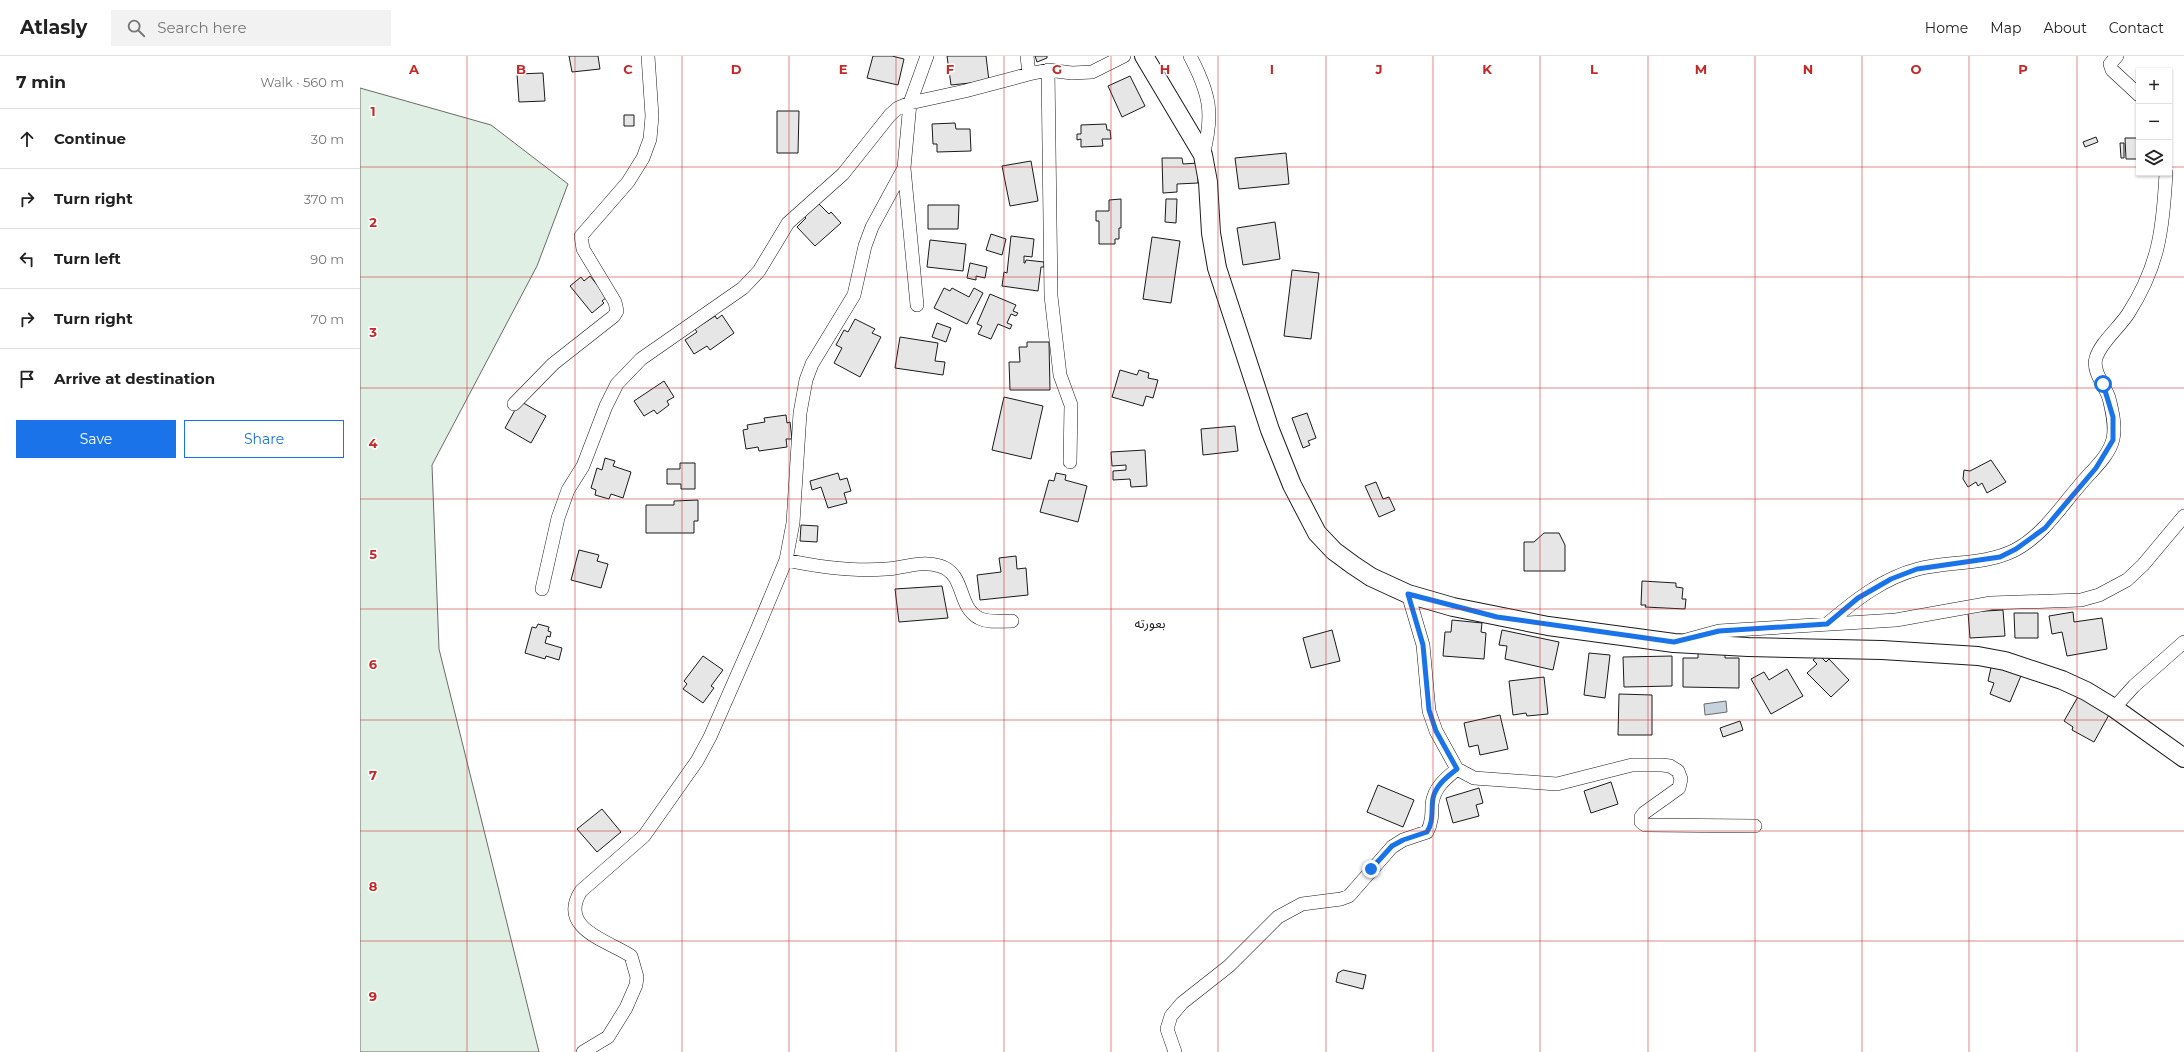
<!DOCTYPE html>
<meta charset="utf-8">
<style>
body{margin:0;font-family:Montserrat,"Noto Sans Arabic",sans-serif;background:#f2f2f2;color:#222}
.controls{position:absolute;right:12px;top:12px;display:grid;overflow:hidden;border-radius:0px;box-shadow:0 1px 3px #0004}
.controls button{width:36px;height:36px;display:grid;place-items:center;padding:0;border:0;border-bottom:1px solid #e0e0e0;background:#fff;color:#222;font:20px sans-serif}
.stop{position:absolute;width:12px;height:12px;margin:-9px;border:3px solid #1a73e8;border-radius:50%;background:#fff}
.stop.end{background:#1a73e8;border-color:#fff;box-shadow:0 1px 4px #0008}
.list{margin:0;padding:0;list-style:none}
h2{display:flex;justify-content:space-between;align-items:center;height:52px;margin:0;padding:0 16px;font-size:17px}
h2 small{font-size:13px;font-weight:400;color:#767676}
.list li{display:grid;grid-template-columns:26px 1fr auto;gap:12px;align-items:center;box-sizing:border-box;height:60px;padding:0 16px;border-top:1px solid #e0e0e0}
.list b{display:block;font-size:15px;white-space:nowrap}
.list em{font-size:13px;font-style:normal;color:#767676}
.actions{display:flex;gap:8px;padding:12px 16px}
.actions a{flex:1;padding:9px 0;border:1px solid #1a73e8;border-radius:0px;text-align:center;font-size:14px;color:#1a73e8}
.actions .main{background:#1a73e8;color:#fff}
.icon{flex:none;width:22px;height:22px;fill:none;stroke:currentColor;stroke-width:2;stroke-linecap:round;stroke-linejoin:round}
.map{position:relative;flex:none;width:1824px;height:996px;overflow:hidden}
header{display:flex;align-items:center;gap:24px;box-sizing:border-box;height:56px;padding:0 20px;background:#fff;border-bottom:1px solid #e0e0e0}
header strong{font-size:19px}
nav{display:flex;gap:22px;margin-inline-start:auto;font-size:14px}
.search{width:280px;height:36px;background:#f2f2f2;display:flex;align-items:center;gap:10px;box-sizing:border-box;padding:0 14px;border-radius:0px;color:#767676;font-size:15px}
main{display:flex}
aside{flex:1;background:#fff}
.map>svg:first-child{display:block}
</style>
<header>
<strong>Atlasly</strong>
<div class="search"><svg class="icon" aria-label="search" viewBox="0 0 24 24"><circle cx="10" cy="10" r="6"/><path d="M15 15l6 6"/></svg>Search here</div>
<nav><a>Home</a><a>Map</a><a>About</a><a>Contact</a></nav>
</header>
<main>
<aside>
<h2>7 min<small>Walk · 560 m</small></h2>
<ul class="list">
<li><svg class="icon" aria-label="ahead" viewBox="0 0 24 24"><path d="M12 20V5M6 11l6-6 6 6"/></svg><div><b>Continue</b></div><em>30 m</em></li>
<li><svg class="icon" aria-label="right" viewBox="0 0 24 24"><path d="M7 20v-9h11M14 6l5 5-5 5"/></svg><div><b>Turn right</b></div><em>370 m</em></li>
<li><svg class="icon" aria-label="left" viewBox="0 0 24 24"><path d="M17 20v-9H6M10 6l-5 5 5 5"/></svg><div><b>Turn left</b></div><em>90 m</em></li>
<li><svg class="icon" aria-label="right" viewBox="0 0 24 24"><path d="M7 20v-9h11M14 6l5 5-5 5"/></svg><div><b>Turn right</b></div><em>70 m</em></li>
<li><svg class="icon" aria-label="arrive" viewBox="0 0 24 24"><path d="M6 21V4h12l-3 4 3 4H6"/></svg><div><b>Arrive at destination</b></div></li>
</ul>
<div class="actions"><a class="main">Save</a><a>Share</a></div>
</aside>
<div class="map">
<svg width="1824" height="996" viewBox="0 0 1824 996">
<rect width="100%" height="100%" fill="#fff"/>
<path fill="#e0efe3" stroke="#6a6a6a" d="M0,32l131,37 77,59 -31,82 -105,199 7,184 100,403h-179z"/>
<path fill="#c6d2dc" stroke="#6a6a6a" d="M1366,645l1,11 -22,3 -1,-11z"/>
<path fill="#e6e6e6" stroke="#1a1a1a" d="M209,0h29l2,13 -28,3z
M513,0h19l12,3 -6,26 -31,-7z
M587,0h39l3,25 -38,4z
M675,0h12v2l-10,4z
M183,17l2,28 -26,1 -2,-28z
M770,20l15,30 -23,11 -14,-31z
M417,55h22l-1,42h-21z
M264,59h10v11h-10z
M595,67l1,6h14l1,22 -34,1v-8h-4l-1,-20z
M746,68l1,6h3l1,9h-9l1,7 -22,1v-8l-4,1v-6h4v-9z
M1736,81l2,5 -13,5 -2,-5z
M1765,82h14v21h-13z
M1760,87h4v15h-3z
M926,97l3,31 -50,5 -4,-31z
M802,102h20l1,6 15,-1v20l-21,1v8l-14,1z
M671,105l7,40 -28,5 -8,-40z
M761,143v29h-2v11h-4v5h-16v-23h-3v-10h13v-11z
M806,143h11l-1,24 -11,-1z
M458,147l11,11 2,-2 10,11 -26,23 -18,-19 9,-9 -2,-2z
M568,149h31l-1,24h-30z
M915,166l5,37 -37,6 -6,-37z
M631,178l15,5 -4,16 -16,-5z
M651,180l23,3 -2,18 -8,-1v7h1l1,-3 18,2v5h-3l-3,24 -36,-5 2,-14 3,1z
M792,181l28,4 -9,62 -28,-4z
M570,184l36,4 -3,27 -36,-4z
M610,207l17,4 -2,11 -9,-2v4l-9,-2z
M932,214l27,3 -8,66 -27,-3z
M230,220l17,21 -5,4 2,2 -12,10 -22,-27 11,-9 3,4z
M584,232l6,3 2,-3 17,9 5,-9 9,5 -16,31 -33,-16z
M630,238l26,11 -3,6 5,2 -2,3 -5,-2 -4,9 5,2 -2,4 -12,-5 -7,15 -13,-5 4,-8 -5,-2z
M362,259l12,18 -24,17 -3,-4 -13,8 -9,-14 12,-8 -2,-3 20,-13 2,3z
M495,263l20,10 -3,4 9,4 -21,40 -26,-14 8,-15 -6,-3 8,-15 4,2z
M577,267l14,5 -5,14 -14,-5z
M540,281l38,6 -3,18 10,1 -2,13 -48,-7z
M667,286h22l1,48h-40l-1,-28h11l-1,-15h8z
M760,314l17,5 2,-5 10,3 -1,5 10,2 -5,18 -7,-2 -3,10 -31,-9z
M304,325l10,16 -7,4 2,4 -12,9 -3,-4 -10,6 -10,-15z
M644,341l39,9 -12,53 -39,-9z
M160,345l26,15 -15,27 -26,-15z
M947,357l9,25 -8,3 2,4 -7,3 -11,-30z
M426,359l1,8 3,-1 2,17h-6l1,8 -28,4 -1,-4 -12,2 -3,-19 5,-1 -1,-4 18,-3 -1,-4z
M875,370l3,25 -35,4 -2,-26z
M785,394l2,36 -16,1 -1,-8 -17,1v-9l13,-1v-5l-14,1 -1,-14z
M245,402l10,3 -2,5 18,6 -8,26 -12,-4 -2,5 -14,-4 1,-5 -5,-2 6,-20 5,2z
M1631,404l15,22 -19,11 -5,-10 -4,3 -2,-4 -8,5 -5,-8 1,-9 6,1z
M320,407h15v26h-14v-5h-14v-15h13z
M478,417l2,7 7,-2 4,13 -7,2 3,10 -19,5 -7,-21 -9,3 -2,-9z
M696,417l10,2 -1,5 22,6 -9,36 -38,-10 9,-32 5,1z
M1016,426l7,17 6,-2 6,13 -16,7 -14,-31z
M338,444v21h-4v12h-48v-28h28v-4z
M441,469l17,1 -1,16 -17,-1z
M1184,477h15l6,12v26h-41v-29h10z
M219,494l20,5 -2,6 11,3 -7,24 -30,-8z
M656,500l1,13 9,-1 2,27 -48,5 -3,-25 24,-3 -2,-14z
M1282,525l34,2v4l7,1 -1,11h4l-1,10 -40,-2 1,-2h-5z
M582,530l6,32 -49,4 -4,-33z
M1643,554l2,26 -35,2 -2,-26z
M1713,556l1,10 28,-4 5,31 -40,7 -5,-24 -10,2 -3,-18z
M1654,557h24v25h-23z
M1092,564l30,3 -1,9 5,1 -2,26 -41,-3 2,-24h6z
M178,568l11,3 -1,4 3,1 -1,5 -3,-1 -2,7 17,5 -3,12 -13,-4 -1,3 -20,-6 7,-26 4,1z
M972,574l8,31 -29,7 -8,-30z
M1142,574l57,12 -6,28 -48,-11 2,-13 -8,-1z
M1338,596h27v6h14v30l-56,-1v-29h15z
M1229,597l21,2 -5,43 -21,-3z
M1459,599l7,7 3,-3 20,21 -18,17 -24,-24 10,-9 -4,-4z
M343,600l20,14 -12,16 3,2 -11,15 -20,-14 4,-5 -3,-3z
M1312,600v30l-48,1 -1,-30z
M1632,607l31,8 -13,31 -20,-8 4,-11 -6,-2z
M1427,613l16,27 -32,18 -20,-35 13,-7 5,8z
M1184,621l4,37 -21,2 -1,-3 -13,2 -4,-34z
M1259,638l33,1v40h-34z
M1719,639l31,18 -16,29 -22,-12 1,-3 -9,-6z
M1140,659l8,34 -28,6 -2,-10 -9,2 -5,-24z
M1380,665l3,9 -20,7 -3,-9z
M1251,726l7,22 -27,9 -7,-22z
M1018,729l36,15 -11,27 -36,-15z
M1119,732l4,15 -7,2 3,11 -26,7 -7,-25z
M242,753l19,23 -24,20 -20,-23z
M983,914l23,5 -3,14 -27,-7 2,-9z"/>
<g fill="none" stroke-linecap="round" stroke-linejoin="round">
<defs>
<path id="street" d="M667,0l2,18
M830,0c20,38 24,58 13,99
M1757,0l-7,8 2,6 27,25
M688,14l3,226 9,79 11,30 -1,57
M544,112l13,137
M154,348l39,-40 61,-48 3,-5 -2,-9 -32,-53 -2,-13 47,-54 15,-24 7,-19 2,-23 -4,-60
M426,504c33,7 66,12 100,9 19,-1 35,-9 54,-3 26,8 17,41 39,52 9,5 23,3 33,3
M182,533l16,-71 10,-28 15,-24 23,-60 11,-22 24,-25 102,-71 16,-17 29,-48 55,-49 47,-59 8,-7 12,-5 55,-12 64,-17 19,-4 24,3 20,-1 32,-16
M1048,538l15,51 6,66 7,20 21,38 17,9 83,6 75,-19h30l8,1 8,5 3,8 -2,9 -35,25 -3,4v5l4,3 110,1
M1467,568c27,-23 56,-46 91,-55 31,-8 68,-4 97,-19 28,-15 44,-41 64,-64 11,-14 30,-29 34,-47 3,-13 -1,-29 -4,-41 -4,-12 -17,-27 -13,-40 5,-16 22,-29 32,-44 31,-48 35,-85 38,-141
M1326,584l33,-9 177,-11 95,-17 90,-3 18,-5 28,-15 16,-15 41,-49
M1754,652l20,-22 50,-44
M223,996l25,-15 18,-29 10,-23 1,-8 -6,-21c-22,-15 -74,-27 -50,-65l63,-55 53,-75 13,-24 46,-105 30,-72 7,-37 7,-110 6,-33 6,-16 42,-69 11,-49 7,-19 32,-59 6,-65 17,-47
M815,996l-8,-23 4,-13 11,-13 47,-37 49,-49 24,-13 39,-5 8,-3 43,-49 11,-7 24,-8c5,-9 5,-18 5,-28 2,-16 13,-25 25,-35"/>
<path id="secondary" d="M784,0l59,99 5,27 3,51 6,35 53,162 22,55 25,48 17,18 19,14 18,12 37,17 45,13 95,19 126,17 74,4 134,3 96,6 27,5 57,19 24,11 28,17 70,50"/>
</defs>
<use href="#street" stroke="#1a1a1a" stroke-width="14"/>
<use href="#secondary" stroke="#1a1a1a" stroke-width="20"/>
<use href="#street" stroke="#fff" stroke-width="13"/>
<use href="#secondary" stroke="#fff" stroke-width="18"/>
</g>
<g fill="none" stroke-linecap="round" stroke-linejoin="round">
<path stroke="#1a73e8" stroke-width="5" d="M1011,813l21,-23 11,-6 24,-8c7,-11 4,-22 6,-34 3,-13 14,-21 24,-29l-21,-38 -7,-21 -6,-65 -15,-51 89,23 177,25 45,-11 108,-7 31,-26 33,-19 26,-10 83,-12 16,-8 29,-21 51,-60 17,-28v-23l-10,-33"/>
</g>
<path fill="none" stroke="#c62828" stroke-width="1" stroke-opacity="0.55" d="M107,0v996M215,0v996M322,0v996M429,0v996M536,0v996M644,0v996M751,0v996M858,0v996M966,0v996M1073,0v996M1180,0v996M1288,0v996M1395,0v996M1502,0v996M1609,0v996M1717,0v996M0,111h1779M1809,111h15M0,221h1824M0,332h1824M0,443h1824M0,553h1824M0,664h1824M0,775h1824M0,885h1824"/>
<g text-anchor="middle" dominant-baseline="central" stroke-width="3" stroke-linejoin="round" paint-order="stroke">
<g font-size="13" fill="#1a1a1a" stroke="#fff">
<text x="790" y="567">بعورته</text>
</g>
</g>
<g font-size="13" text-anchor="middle" font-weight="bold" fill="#c62828" stroke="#fff" stroke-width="3" stroke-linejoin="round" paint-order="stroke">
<text x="54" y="18">A</text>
<text x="161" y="18">B</text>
<text x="268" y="18">C</text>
<text x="376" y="18">D</text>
<text x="483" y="18">E</text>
<text x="590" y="18">F</text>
<text x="697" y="18">G</text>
<text x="805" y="18">H</text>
<text x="912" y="18">I</text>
<text x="1019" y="18">J</text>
<text x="1127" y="18">K</text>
<text x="1234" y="18">L</text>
<text x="1341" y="18">M</text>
<text x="1448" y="18">N</text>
<text x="1556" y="18">O</text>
<text x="1663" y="18">P</text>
<text x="13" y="60">1</text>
<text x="13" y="171">2</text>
<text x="13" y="281">3</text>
<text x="13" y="392">4</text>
<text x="13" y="503">5</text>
<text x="13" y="613">6</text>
<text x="13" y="724">7</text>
<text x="13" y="835">8</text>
<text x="13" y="945">9</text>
</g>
</svg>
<div class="controls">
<button>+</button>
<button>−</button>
<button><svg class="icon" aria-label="layers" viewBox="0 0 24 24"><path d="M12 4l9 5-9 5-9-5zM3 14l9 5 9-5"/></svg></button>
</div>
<div class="stop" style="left:1743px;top:328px"></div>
<div class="stop end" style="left:1011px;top:813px"></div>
</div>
</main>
